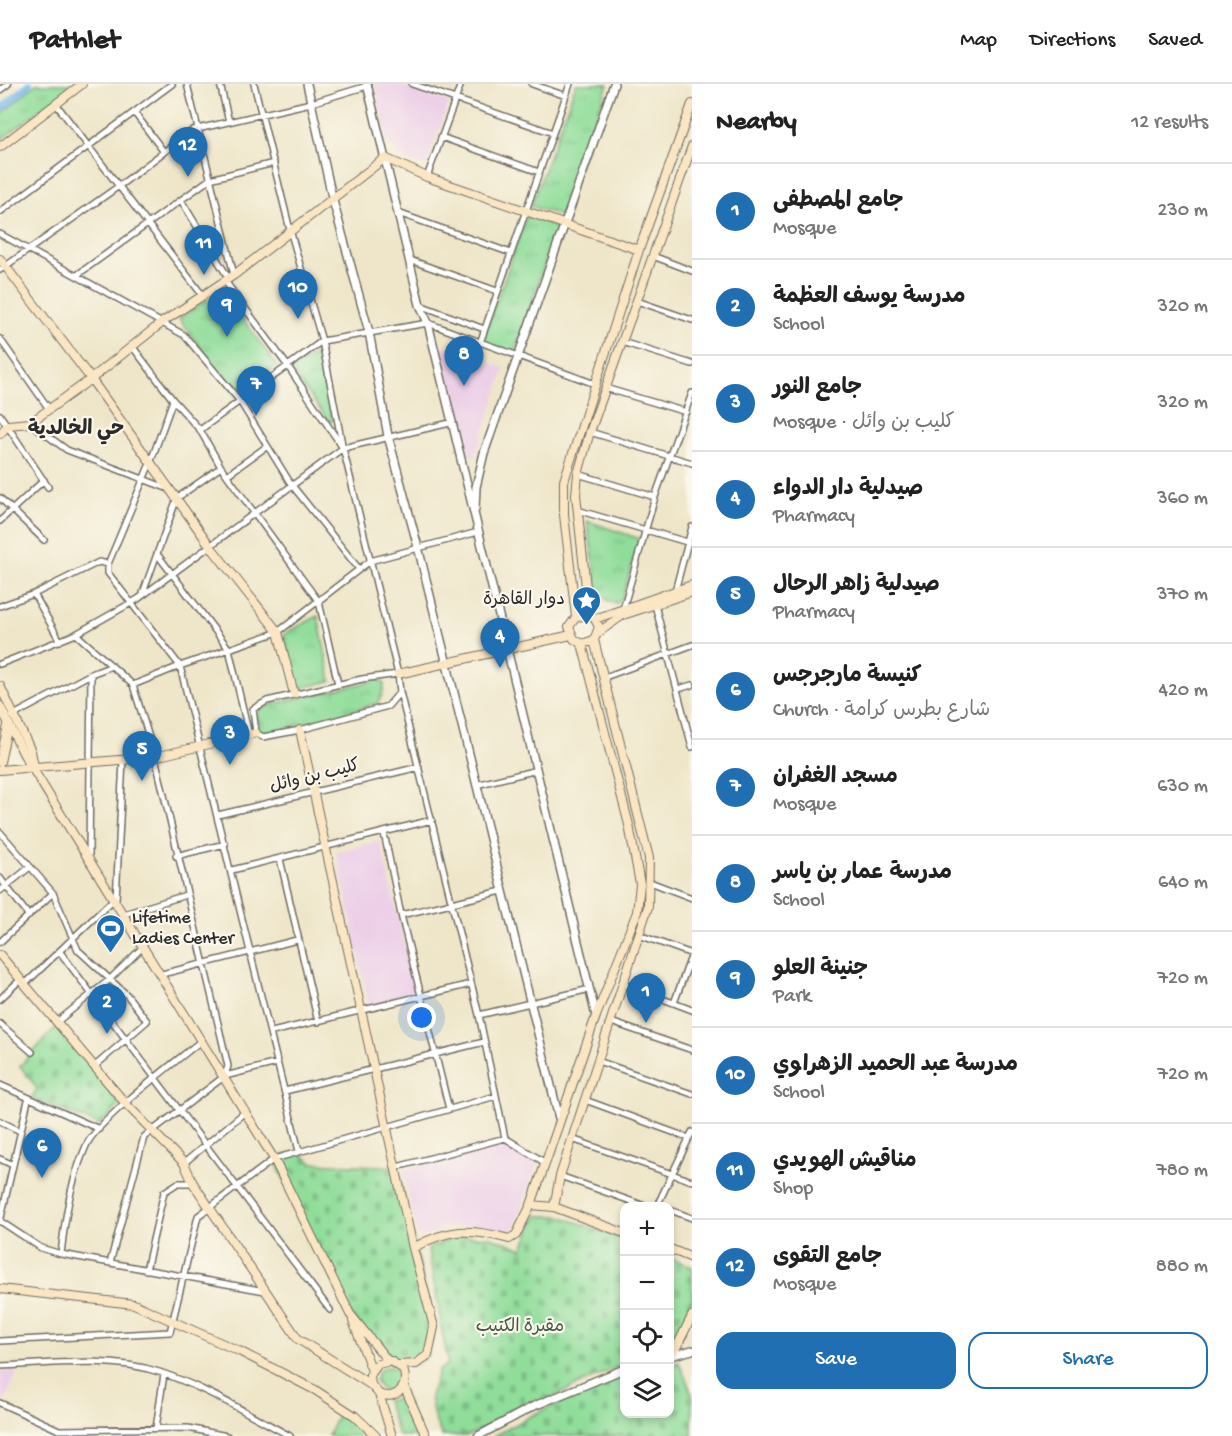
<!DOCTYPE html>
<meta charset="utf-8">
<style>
body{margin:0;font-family:"Gochi Hand","Playpen Sans Arabic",sans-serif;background:#f6f6f6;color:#222}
.controls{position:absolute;right:18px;bottom:18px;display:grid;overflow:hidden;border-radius:12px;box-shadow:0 3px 9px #0003}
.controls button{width:54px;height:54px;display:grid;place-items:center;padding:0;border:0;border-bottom:2px solid #e0e0e0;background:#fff;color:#222;font:30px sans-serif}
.you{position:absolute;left:422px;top:934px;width:21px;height:21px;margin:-15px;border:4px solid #fff;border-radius:50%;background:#1a73e8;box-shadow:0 0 0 9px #1a73e833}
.badge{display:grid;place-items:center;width:39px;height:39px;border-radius:50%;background:#1f6fb2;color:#fff;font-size:20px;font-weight:700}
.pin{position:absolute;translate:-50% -50px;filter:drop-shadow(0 2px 3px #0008)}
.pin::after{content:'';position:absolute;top:32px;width:21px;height:18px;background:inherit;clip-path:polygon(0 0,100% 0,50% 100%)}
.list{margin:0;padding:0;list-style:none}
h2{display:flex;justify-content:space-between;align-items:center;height:78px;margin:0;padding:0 24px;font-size:26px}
h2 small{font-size:20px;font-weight:400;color:#767676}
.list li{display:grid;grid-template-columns:39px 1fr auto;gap:18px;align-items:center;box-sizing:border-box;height:96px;padding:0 24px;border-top:2px solid #e0e0e0}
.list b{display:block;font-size:22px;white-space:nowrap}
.list p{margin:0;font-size:20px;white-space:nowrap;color:#767676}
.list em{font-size:20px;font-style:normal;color:#767676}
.actions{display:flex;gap:12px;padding:18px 24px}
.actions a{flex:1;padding:14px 0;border:2px solid #1f6fb2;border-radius:18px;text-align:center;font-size:21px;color:#1f6fb2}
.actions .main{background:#1f6fb2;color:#fff}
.icon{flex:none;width:33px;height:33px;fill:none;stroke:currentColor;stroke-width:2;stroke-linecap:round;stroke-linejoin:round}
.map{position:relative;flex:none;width:692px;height:1352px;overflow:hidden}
header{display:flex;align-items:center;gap:36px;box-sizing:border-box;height:84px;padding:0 30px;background:#fff;border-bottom:2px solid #e0e0e0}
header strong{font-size:28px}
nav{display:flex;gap:33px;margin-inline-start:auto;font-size:21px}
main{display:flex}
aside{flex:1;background:#fff}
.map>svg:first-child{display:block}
</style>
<header>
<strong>Pathlet</strong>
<nav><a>Map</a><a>Directions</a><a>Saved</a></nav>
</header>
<main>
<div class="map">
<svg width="692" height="1352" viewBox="0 0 692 1352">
<defs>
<pattern id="grass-tufts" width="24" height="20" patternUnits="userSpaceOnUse" patternTransform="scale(1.5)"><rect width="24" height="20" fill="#90dd9a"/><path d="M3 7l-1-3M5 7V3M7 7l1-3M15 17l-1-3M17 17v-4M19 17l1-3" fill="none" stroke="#7cbe85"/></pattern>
<pattern id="cemetery-stones" width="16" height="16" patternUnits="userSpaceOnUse" patternTransform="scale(1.5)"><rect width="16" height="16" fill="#90dd9a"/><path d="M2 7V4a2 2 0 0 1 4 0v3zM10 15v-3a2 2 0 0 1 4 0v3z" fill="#7cbe85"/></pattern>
</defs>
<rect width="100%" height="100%" fill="#fbf7ec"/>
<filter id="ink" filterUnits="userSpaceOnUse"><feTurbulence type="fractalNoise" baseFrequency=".0167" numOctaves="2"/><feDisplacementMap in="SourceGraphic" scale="12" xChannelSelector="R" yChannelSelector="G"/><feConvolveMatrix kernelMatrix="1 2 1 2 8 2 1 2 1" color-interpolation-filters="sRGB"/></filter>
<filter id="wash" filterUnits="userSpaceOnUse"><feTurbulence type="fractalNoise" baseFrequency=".008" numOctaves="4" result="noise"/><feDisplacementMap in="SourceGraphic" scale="24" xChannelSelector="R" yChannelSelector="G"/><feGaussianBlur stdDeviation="1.35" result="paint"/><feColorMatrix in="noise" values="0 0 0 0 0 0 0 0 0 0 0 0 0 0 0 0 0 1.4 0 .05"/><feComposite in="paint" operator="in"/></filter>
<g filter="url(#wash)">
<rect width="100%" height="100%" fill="#efe6c9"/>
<path fill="#edd0e8" d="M374,0h21l54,18 -23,65 -24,-8 -16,-19z
M440,261l65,23 -30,89 -11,-3 -26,-105z
M380,757l37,152 -48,13 -33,-155z
M504,1061l33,19 -24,67 -4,3 -24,-7 -35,-1 -28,12 -5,-4 -14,-64z
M15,1286l2,3 -12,28 -5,-1v-29z"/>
<path fill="url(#grass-tufts)" stroke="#5e8462" stroke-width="1.5" d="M36,0h39l-75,56v-25z
M576,0h32l-46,132 -31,-10z
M527,131l30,12 -43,127 -32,-12z
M222,206l55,76 -40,30 -58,-77z
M317,269l16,67 -4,2 -38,-52z
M587,437l53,18 -18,60 -7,5 -16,-9z
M318,532l13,65 -34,8 -13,-55z
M378,596l6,3c0,8 -2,15 -8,21l-111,30 -6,-4 -1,-19 14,-7z
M376 1295a12 12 0 1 1 24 0a12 12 0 1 1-24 0Z
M403,1313l16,39h-20l-13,-35z
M339,1328l27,24h-38z"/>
<path fill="url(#cemetery-stones)" stroke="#5e8462" stroke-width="1.5" d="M59,940l61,81 -21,20 -67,-27 5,-10 -17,-22z
M299,1067l13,12 85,4 37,160 -6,28 -12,9 -22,-2 -44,-48 -76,-155z
M536,1132h24l64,24v124l-157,72h-25l-8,-18 -4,-22 9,-26 9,-6 -20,-115 30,-13 33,1 32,12z
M670,1174l22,9v33l-15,40 -7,3z
M679,1278l13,32v42h-199l40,-21 91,-41v40h46v-50z"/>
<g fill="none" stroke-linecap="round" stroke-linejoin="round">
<path stroke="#77baed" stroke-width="7" d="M0,26l29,-26"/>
</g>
</g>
<g filter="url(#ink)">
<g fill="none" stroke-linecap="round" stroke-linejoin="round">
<defs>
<path id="minor" d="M187,0l47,191
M220,0l9,38
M254,0l36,146 32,111 20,103
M412,0l141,49
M532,0l34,12
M0,6l8,-6
M56,20l147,192
M134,28l30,40
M441,53l98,35
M427,93l34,-93
M181,116l48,79
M0,128l172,-128
M398,129l113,40
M0,150l184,101 55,65 52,84 68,85
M653,172l39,15
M410,176l87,31
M0,186l119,-84 74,-56 118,-27 56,-17
M77,191l133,-96 64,-16
M225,197l62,84 56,83 55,226 2,18 79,323 26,123
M637,217l55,19
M420,221l64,24
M0,255l49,70
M622,258l70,22
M480,259l90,-259
M132,262l41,54 27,30 21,37 98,135 19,82
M605,304l81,24
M173,316l-22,61 -43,103v9l72,93 119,485
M0,331l48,72
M30,339l37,27 102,39
M200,346l122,-89 106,-18 167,61
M590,348l102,31
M578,390l77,23
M227,391l39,-28
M0,414l44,42
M577,426l110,32
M0,437l44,-41
M157,470l72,95 20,86
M675,507l17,-64
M143,509l34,-95 44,-31
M34,510l26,47
M655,521l37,142
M0,522l34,-12 65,-32 9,2
M623,525l32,-112 37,-104
M76,550l57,51 22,72 73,309 -3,10
M0,580l76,-30 62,-35 205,-151 107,-25
M398,590l-36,5 -95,22 -14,8 3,24 7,4 37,-7 88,-24 12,-14
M605,593l87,-32
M133,601l47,-19 98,-34 92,-71 108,-29
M678,605l14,-4
M12,632l79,-42 21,-8
M476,701l61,-15
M218,731l201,-48
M0,748l53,61 25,57 49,45 20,26 -52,45
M384,749l17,82 48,194
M89,772l2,-182
M176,772l49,-12
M280,775l38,163
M232,786l200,-50
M0,794l29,38
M650,798l42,16
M0,807l30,-24
M116,816l7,-140
M124,830l62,-19
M401,831l101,-24
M639,851l53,19
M0,858l53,-49
M60,868l270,358
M162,890l135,-34
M25,900l90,-86
M623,900l69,26
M0,915l21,-20
M674,919l18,-49
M479,931l111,-26
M58,937l51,-41 35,-34
M611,938l81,28
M0,940l32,28
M272,948l199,-48
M598,977l94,33
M0,1001l99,44
M285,1007l199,-49
M585,1016l104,38
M0,1037l20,10
M572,1055l120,42
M0,1075l13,6
M184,1079l61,-51
M397,1083l108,-29 39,24
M560,1092l85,30
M657,1122l35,-74
M670,1126l22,8
M0,1137l41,27 20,6 204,37
M0,1138l28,-122
M61,1170c4,-37 10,-74 25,-108 11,-26 91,-85 116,-106
M110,1179l34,-126 81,-61 52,-13
M146,1186l18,-78 14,-9h15
M0,1257l170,-9 28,-116 76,-57 222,-63
M0,1282c50,-2 110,-10 159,6 46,15 89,42 131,64
M0,1319l59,27 129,-2 39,8
M156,1344l8,-54"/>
<path id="tertiary" d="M307,0l25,113 37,135 19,104 30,111 141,571
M367,0l53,221 8,18 168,693
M475,425l1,-22 8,-34 130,-369
M670,1272l22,-6
M478,1352l56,-30 90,-37"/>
<path id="secondary" d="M0,63l82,-63
M0,175l91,120 -61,44 -22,2 -8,9
M589,531l-13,2 -7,10 5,12 8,5 12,-4 5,-13 -4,-8 -6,-4 -13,-120 2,-21 12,-42 102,-286
M576,533l-12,-102v-34l75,-231 53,-146
M595,535l97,-34
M599,548l24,-17 69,-23
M398,590l173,-39
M0,602l31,65 3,15
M294,610l-16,-62 -67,-85 -120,-168 73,-58 70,-46 151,-117 42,19 212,73
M0,622l23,47 251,406 76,155 38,47
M300,646l113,518 21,79 -6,28 -12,9 -17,1
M0,678l8,-37
M0,686l155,-13 101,-24
M0,871l126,149 58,59 9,20 105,156 73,46 8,9 13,42
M531,1121l65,-189 41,-104 3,-28 -11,-59 -47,-181
M554,1123l6,-31 88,-269 1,-49 -55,-218
M413,1164c35,-20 58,-20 96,-9l7,-4 15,-30 23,2 70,26
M670,1165l22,9
M0,1205l134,15 105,47 76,39 40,26 21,20
M353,1237l19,50
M670,1269l7,-7 15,-30
M371,1301l-1,-10 8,-11 13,-3 12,8c7,18 -7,32 -24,25
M404,1302l22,50"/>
</defs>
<use href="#minor" stroke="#706c62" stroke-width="8"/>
<use href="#tertiary" stroke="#706c62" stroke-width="10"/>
<use href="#secondary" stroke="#706c62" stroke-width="10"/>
<use href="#minor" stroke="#fff" stroke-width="5"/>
<use href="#tertiary" stroke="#fff" stroke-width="7"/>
<use href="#secondary" stroke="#fbe6c4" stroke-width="8"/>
</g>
</g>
<defs>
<symbol id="sight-pin" viewBox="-11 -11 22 30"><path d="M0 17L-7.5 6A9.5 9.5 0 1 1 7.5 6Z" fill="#1f6fb2" stroke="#fbf7ec"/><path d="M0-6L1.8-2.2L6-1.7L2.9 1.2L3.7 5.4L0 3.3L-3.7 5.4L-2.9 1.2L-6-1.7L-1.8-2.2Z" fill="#fff"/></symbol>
<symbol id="stadium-pin" viewBox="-11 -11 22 30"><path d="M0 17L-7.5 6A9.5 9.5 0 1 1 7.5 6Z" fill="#1f6fb2" stroke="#fbf7ec"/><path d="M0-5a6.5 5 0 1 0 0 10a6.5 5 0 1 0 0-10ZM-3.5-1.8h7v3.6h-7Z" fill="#fff"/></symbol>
</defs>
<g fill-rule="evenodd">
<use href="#sight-pin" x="570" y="500" width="33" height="45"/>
<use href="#stadium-pin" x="94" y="828" width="33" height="45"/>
</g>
<g text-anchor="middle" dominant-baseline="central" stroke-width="4.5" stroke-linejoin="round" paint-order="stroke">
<g font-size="18" fill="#2b2b2b" stroke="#fbf7ec" text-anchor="end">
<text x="565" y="516">دوار القاهرة</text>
<text x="132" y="834" text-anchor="start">Lifetime<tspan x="132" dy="21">Ladies Center</tspan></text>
</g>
<g font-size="18" fill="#2b2b2b" stroke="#fbf7ec">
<text transform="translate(315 693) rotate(-14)">كليب بن وائل</text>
</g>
<g font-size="18" fill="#445847" stroke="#fbf7ec">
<text x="520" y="1243">مقبرة الكتيب</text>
</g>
<g font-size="20" font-weight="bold" fill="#2b2b2b" stroke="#fbf7ec">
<text x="76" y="346">حي الخالدية</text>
</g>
</g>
</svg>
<div class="controls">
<button>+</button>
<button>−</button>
<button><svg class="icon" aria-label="locate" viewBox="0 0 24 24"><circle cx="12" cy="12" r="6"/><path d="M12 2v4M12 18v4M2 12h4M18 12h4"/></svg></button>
<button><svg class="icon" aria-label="layers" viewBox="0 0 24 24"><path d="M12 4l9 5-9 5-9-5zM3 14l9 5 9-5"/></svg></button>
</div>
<div class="you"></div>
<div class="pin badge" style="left:646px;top:939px">1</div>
<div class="pin badge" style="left:107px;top:950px">2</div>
<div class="pin badge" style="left:230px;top:681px">3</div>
<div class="pin badge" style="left:500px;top:584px">4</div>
<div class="pin badge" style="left:142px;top:697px">5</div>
<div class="pin badge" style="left:42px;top:1094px">6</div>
<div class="pin badge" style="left:256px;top:332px">7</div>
<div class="pin badge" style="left:464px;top:302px">8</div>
<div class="pin badge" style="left:227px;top:253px">9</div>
<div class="pin badge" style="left:298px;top:235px">10</div>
<div class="pin badge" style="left:204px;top:191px">11</div>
<div class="pin badge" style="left:188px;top:93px">12</div>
</div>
<aside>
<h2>Nearby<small>12 results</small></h2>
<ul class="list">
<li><span class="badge">1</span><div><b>جامع المصطفى</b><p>Mosque</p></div><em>230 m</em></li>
<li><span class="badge">2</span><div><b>مدرسة يوسف العظمة</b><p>School</p></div><em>320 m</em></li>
<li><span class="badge">3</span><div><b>جامع النور</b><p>Mosque · كليب بن وائل</p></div><em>320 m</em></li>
<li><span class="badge">4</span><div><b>صيدلية دار الدواء</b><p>Pharmacy</p></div><em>360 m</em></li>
<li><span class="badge">5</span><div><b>صيدلية زاهر الرحال</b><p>Pharmacy</p></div><em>370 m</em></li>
<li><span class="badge">6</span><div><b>كنيسة مارجرجس</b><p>Church · شارع بطرس كرامة</p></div><em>420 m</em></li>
<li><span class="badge">7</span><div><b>مسجد الغفران</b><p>Mosque</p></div><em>630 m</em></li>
<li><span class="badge">8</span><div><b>مدرسة عمار بن ياسر</b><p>School</p></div><em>640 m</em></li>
<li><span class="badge">9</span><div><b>جنينة العلو</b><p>Park</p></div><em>720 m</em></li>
<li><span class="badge">10</span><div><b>مدرسة عبد الحميد الزهراوي</b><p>School</p></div><em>720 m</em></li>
<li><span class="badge">11</span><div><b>مناقيش الهويدي</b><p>Shop</p></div><em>780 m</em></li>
<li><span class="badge">12</span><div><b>جامع التقوى</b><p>Mosque</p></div><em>880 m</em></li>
</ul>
<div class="actions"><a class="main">Save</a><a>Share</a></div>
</aside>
</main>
